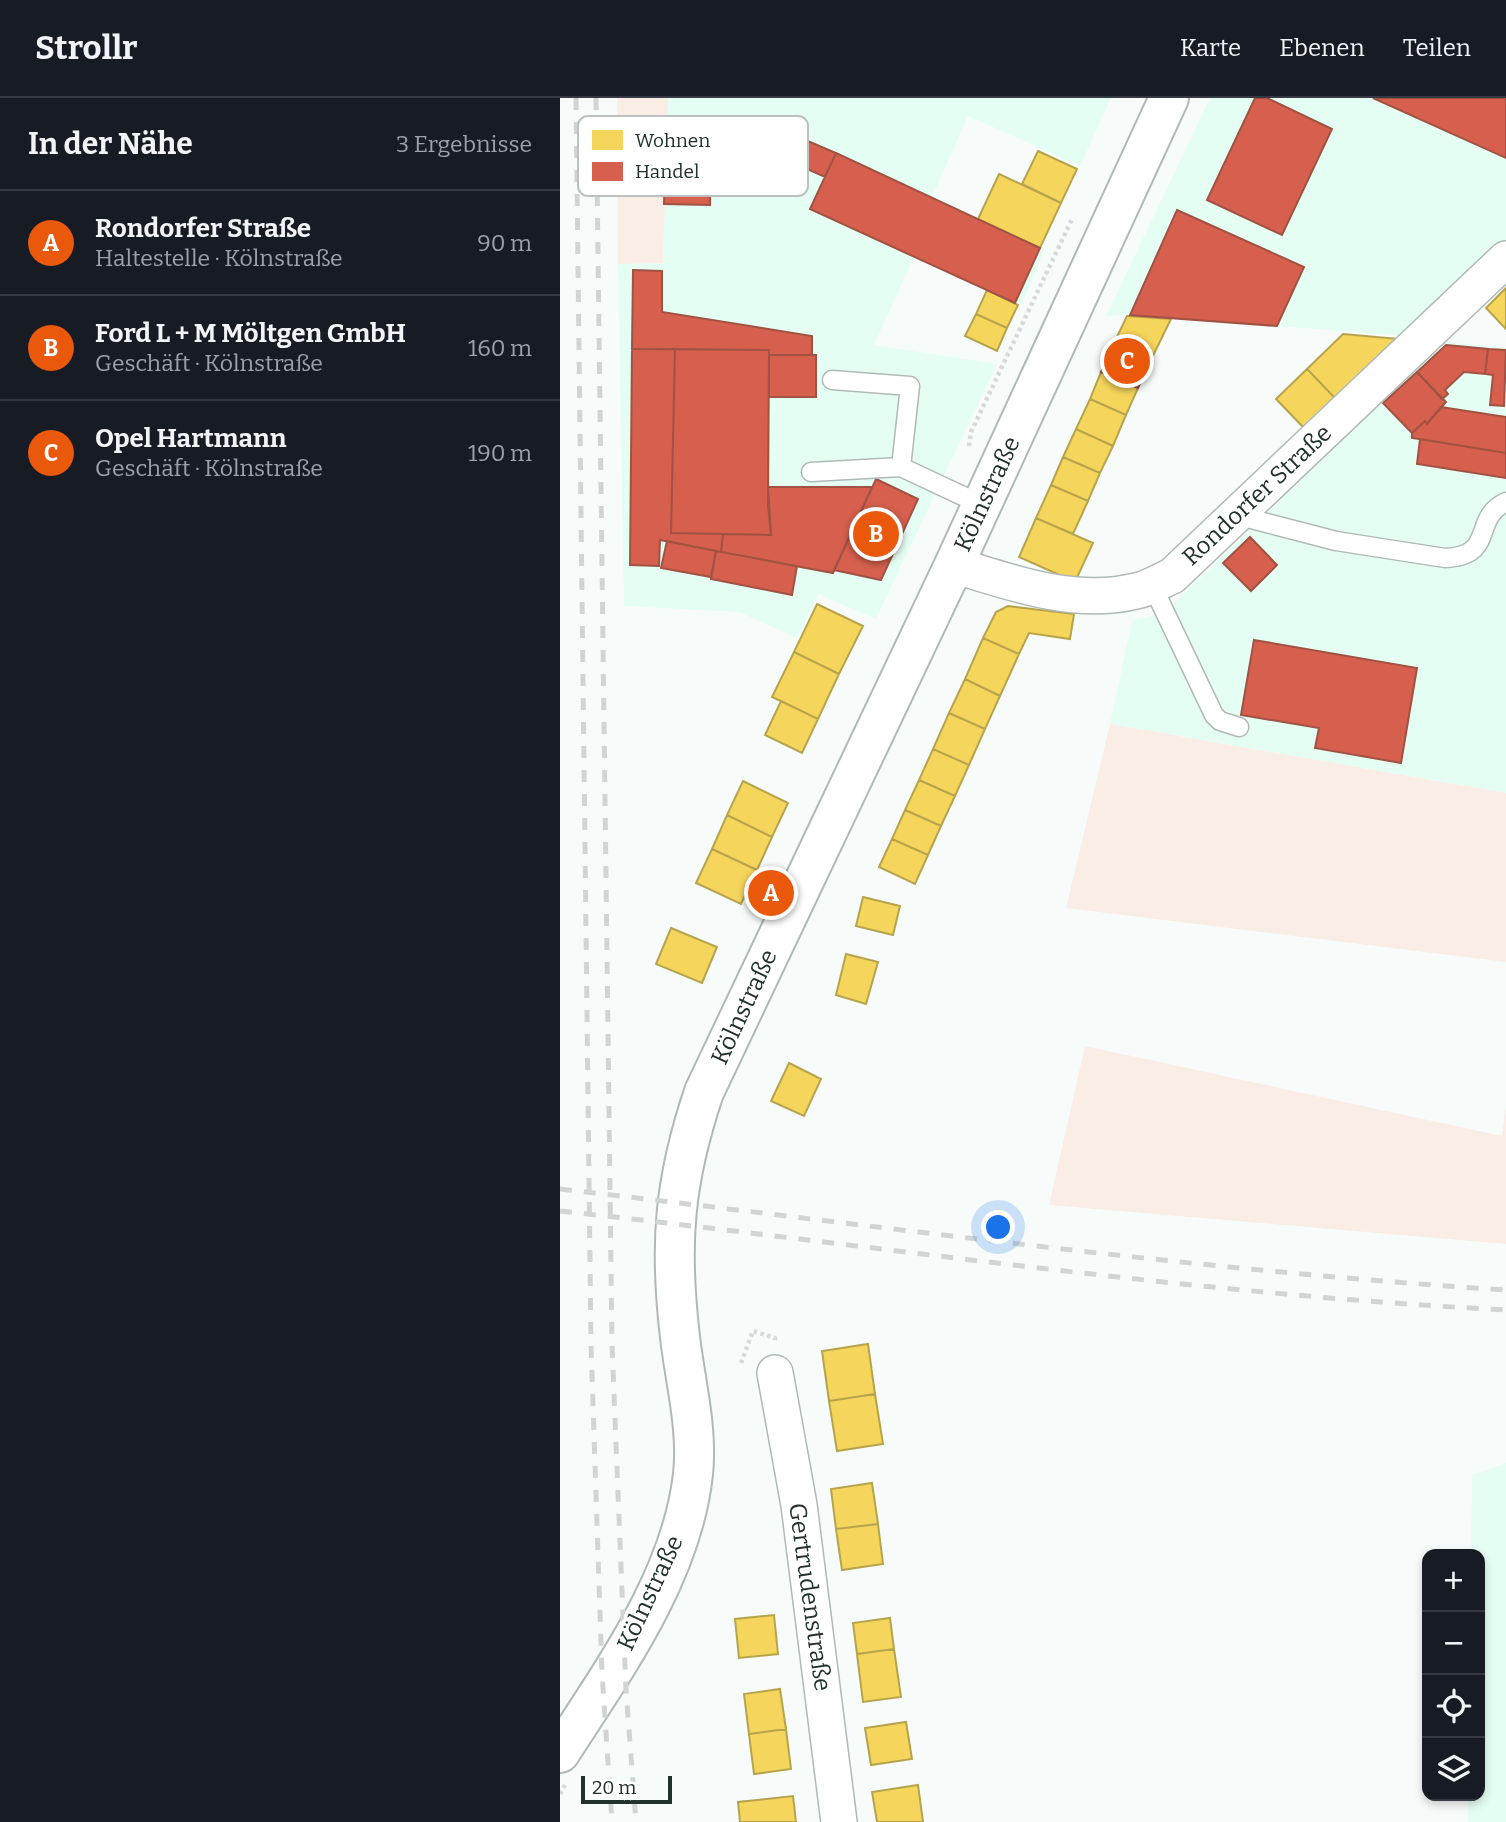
<!DOCTYPE html>
<html lang="de">
<meta charset="utf-8">
<style>
body{margin:0;font-family:Bitter,serif;background:#20242c;color:#f1f3f6}
.controls{position:absolute;right:21px;bottom:21px;display:grid;overflow:hidden;border-radius:14px;box-shadow:0 4px 10px #0003}
.controls button{width:63px;height:63px;display:grid;place-items:center;padding:0;border:0;border-bottom:2px solid #363941;background:#171b24;color:#f1f3f6;font:35px sans-serif}
.scale{position:absolute;left:21px;bottom:18px;width:91px;box-sizing:border-box;padding-left:7px;border:4px solid #21312b;border-top:0;font-size:19px;line-height:24px;white-space:nowrap;color:#21312b;-webkit-text-stroke:5px #fff;paint-order:stroke}
.you{position:absolute;left:439px;top:1130px;width:24px;height:24px;margin:-18px;border:5px solid #fff;border-radius:50%;background:#1a73e8;box-shadow:0 0 0 10px #1a73e833}
.badge{display:grid;place-items:center;width:46px;height:46px;border-radius:50%;background:#ea580c;color:#fff;font-size:23px;font-weight:700}
.pin{position:absolute;translate:-50% -50%;border:4px solid #fff;box-shadow:0 2px 7px #0006}
.list{margin:0;padding:0;list-style:none}
h2{display:flex;justify-content:space-between;align-items:center;height:91px;margin:0;padding:0 28px;font-size:30px}
h2 small{font-size:23px;font-weight:400;color:#9ea1a6}
.list li{display:grid;grid-template-columns:46px 1fr auto;gap:21px;align-items:center;box-sizing:border-box;height:105px;padding:0 28px;border-top:2px solid #363941}
.list b{display:block;font-size:26px;white-space:nowrap}
.list p{margin:0;font-size:23px;white-space:nowrap;color:#9ea1a6}
.list em{font-size:23px;font-style:normal;color:#9ea1a6}
.icon{flex:none;width:38px;height:38px;fill:none;stroke:currentColor;stroke-width:2;stroke-linecap:round;stroke-linejoin:round}
.map{position:relative;flex:none;width:946px;height:1724px;overflow:hidden}
header{display:flex;align-items:center;gap:42px;box-sizing:border-box;height:98px;padding:0 35px;background:#171b24;border-bottom:2px solid #363941}
header strong{font-size:33px}
nav{display:flex;gap:38px;margin-inline-start:auto;font-size:24px}
main{display:flex}
aside{flex:1;background:#171b24}
.map>svg:first-child{display:block}
</style>
<header>
<strong>Strollr</strong>
<nav><a>Karte</a><a>Ebenen</a><a>Teilen</a></nav>
</header>
<main>
<aside>
<h2>In der Nähe<small>3 Ergebnisse</small></h2>
<ul class="list">
<li><span class="badge">A</span><div><b>Rondorfer Straße</b><p>Haltestelle · Kölnstraße</p></div><em>90 m</em></li>
<li><span class="badge">B</span><div><b>Ford L + M Möltgen GmbH</b><p>Geschäft · Kölnstraße</p></div><em>160 m</em></li>
<li><span class="badge">C</span><div><b>Opel Hartmann</b><p>Geschäft · Kölnstraße</p></div><em>190 m</em></li>
</ul>
</aside>
<div class="map">
<svg width="946" height="1724" viewBox="0 0 946 1724">
<rect width="100%" height="100%" fill="#f7fcfa"/>
<path fill="#e5fef4" d="M108,0h443l-31,68 -112,-50 -36,81 113,51 -23,56 -108,-47 -40,88 123,19 -121,255 -58,-25 -21,44 -58,-26 -115,-6 -6,-342 45,-2z
M650,0h296v151l-85,88 -291,-22 -24,1z
M885,244l61,6v445l-396,-69 22,-104 19,-4 20,-10z
M946,1365v359h-38v-26h12v-242h-9l1,-79z"/>
<path fill="#faede5" d="M57,0h51l-5,165 -45,1z
M550,626l396,69v169l-440,-54z
M525,948l417,90 4,-29v137l-457,-39z"/>
<path fill="#f6d55c" stroke="#b6a44d" stroke-width="2" d="M478,53l39,18 -16,34 -39,-19z
M439,76l62,29 -21,45 -62,-29z
M946,190v41l-20,-21z
M427,192l31,15 -11,23 -31,-14z
M416,216l31,14 -10,23 -32,-15z
M567,218l44,3 -20,41 -37,-17z
M783,236l56,5 -63,60 -29,-30z
M747,271l29,30 -32,29 -28,-29z
M541,274l37,16 -12,27 -36,-16z
M530,301l36,16 -13,31 -37,-17z
M516,331l37,17 -13,27 -37,-16z
M503,359l37,16 -12,28 -37,-16z
M491,387l37,16 -15,33 -37,-16z
M476,420l57,25 -18,39 -56,-25z
M257,506l46,22 -24,48 -45,-22z
M448,508l66,8 -4,25 -41,-6 -10,21 -36,-16 13,-26z
M423,540l36,16 -19,42 -35,-17z
M234,554l45,22 -21,45 -46,-22z
M405,581l35,17 -15,33 -36,-16z
M221,603l37,18 -16,34 -37,-18z
M389,615l36,16 -16,36 -36,-16z
M373,651l36,16 -14,31 -36,-16z
M359,682l36,16 -14,30 -36,-16z
M183,683l45,22 -16,34 -45,-22z
M345,712l36,16 -13,29 -36,-16z
M167,717l45,22 -15,33 -45,-21z
M332,741l36,16 -13,29 -36,-17z
M152,751l45,21 -16,34 -45,-21z
M303,799l37,9 -7,29 -37,-9z
M111,830l46,19 -15,36 -46,-19z
M286,856l32,8 -12,42 -30,-9z
M229,965l32,16 -17,37 -33,-15z
M308,1246l7,50 -46,7 -7,-50z
M315,1296l8,50 -46,7 -8,-50z
M312,1385l6,41 -42,5 -5,-40z
M318,1426l5,40 -41,6 -6,-41z
M214,1517l4,39 -39,4 -4,-39z
M330,1520l4,31 -37,5 -4,-31z
M334,1551l7,48 -38,5 -6,-48z
M220,1591l6,40 -37,5 -5,-40z
M346,1624l6,37 -41,6 -6,-37z
M226,1631l5,40 -37,5 -5,-40z
M358,1687l5,37h-46l-5,-30z
M233,1698l3,26h-56l-2,-20z"/>
<path fill="#d6604d" stroke="#a05243" stroke-width="2" d="M695,0h12l65,31 -50,106 -75,-35z
M813,0h133v60z
M203,24l73,31 -11,24 -29,-13 -39,-6z
M106,41l45,1 -1,65 -46,-1z
M276,55l204,95 -25,55 -205,-94z
M617,112l127,57 -27,59 -147,-11z
M73,172l29,1v41l150,24v19h-43v-5l-137,-1z
M554,245l37,17 -13,28 -37,-16z
M886,247l42,4 -3,25 -21,-2 -19,18 3,4 -6,5 -25,-27z
M72,251h43l-4,184 52,1 -2,18 -61,-12 -1,26 -29,-1z
M115,251l94,1 -1,155 3,30 -100,-2z
M928,251l18,1 -2,56 -14,-1 3,-30 -8,-1z
M209,257h47v42h-47z
M857,274l29,30 -19,22 -2,-3 -13,12 -29,-30z
M881,309l65,10v36l-94,-15v-5l13,-12 2,3z
M860,341l86,14v25l-89,-14z
M316,381l42,20 -37,81 -47,-10z
M208,389h104l-39,86 -112,-21 2,-18 48,1z
M690,439l27,28 -26,26 -28,-28z
M107,443l49,10 -5,26 -50,-9z
M156,453l81,15 -5,29 -81,-16z
M694,542l163,28 -16,95 -86,-15 4,-20 -78,-13z"/>
<g fill="none" stroke-linecap="round" stroke-linejoin="round">
<defs>
<path id="service" d="M272,282l78,6 -9,81
M251,374l90,-5 81,38
M676,417l100,26 109,17c52,-2 26,-40 61,-56
M592,487l62,130 6,6 19,6"/>
<path id="minor" d="M394,467c57,18 122,41 182,26 12,-2 24,-10 36,-15l334,-317
M215,1275l24,132 40,317"/>
<path id="secondary" d="M0,1655c54,-84 122,-177 133,-279 5,-45 -8,-93 -13,-137 -11,-93 -6,-156 24,-245l250,-527 215,-467"/>
</defs>
<use href="#service" stroke="#b0b9b6" stroke-width="21"/>
<use href="#minor" stroke="#b0b9b6" stroke-width="38"/>
<use href="#secondary" stroke="#b0b9b6" stroke-width="42"/>
<path stroke="#d6d9d8" stroke-width="4.5" stroke-dasharray="3.5 3.5" stroke-linecap="butt" d="M409,348l2,-14 101,-213
M181,1265l12,-32 22,7v3
M0,1696l5,-9"/>
<use href="#service" stroke="#fefffe" stroke-width="18"/>
<use href="#minor" stroke="#fefffe" stroke-width="35"/>
<use href="#secondary" stroke="#fefffe" stroke-width="38"/>
<path stroke="#d2d4d4" stroke-width="5" stroke-dasharray="12 12" stroke-linecap="butt" d="M16,0l15,1247 11,328 10,149
M36,0l16,1247 14,345 10,132
M0,1091c315,36 629,81 946,101
M0,1113c315,34 630,83 946,99"/>
</g>
<g text-anchor="middle" dominant-baseline="central" stroke-width="7" stroke-linejoin="round" paint-order="stroke">
<g font-size="24" fill="#21312b" stroke="#fff">
<text transform="translate(427 396) rotate(-65)">Kölnstraße</text>
<text transform="translate(697 397) rotate(-43)">Rondorfer Straße</text>
<text transform="translate(184 909) rotate(-65)">Kölnstraße</text>
<text transform="translate(90 1495) rotate(-65)">Kölnstraße</text>
<text transform="translate(250 1499) rotate(82)">Gertrudenstraße</text>
</g>
</g>
<rect x="18" y="18" width="230" height="80" rx="10" fill="#fff" stroke="#bcc1bf" stroke-width="2"/>
<rect x="32" y="32" width="31" height="20" fill="#f6d55c"/>
<rect x="32" y="64" width="31" height="19" fill="#d6604d"/>
<g font-size="19" fill="#21312b">
<text x="75" y="49">Wohnen</text>
<text x="75" y="80">Handel</text>
</g>
</svg>
<div class="controls">
<button>+</button>
<button>−</button>
<button><svg class="icon" aria-label="locate" viewBox="0 0 24 24"><circle cx="12" cy="12" r="6"/><path d="M12 2v4M12 18v4M2 12h4M18 12h4"/></svg></button>
<button><svg class="icon" aria-label="layers" viewBox="0 0 24 24"><path d="M12 4l9 5-9 5-9-5zM3 14l9 5 9-5"/></svg></button>
</div>
<div class="scale">20 m</div>
<div class="you"></div>
<div class="pin badge" style="left:211px;top:795px">A</div>
<div class="pin badge" style="left:316px;top:436px">B</div>
<div class="pin badge" style="left:567px;top:263px">C</div>
</div>
</main>
